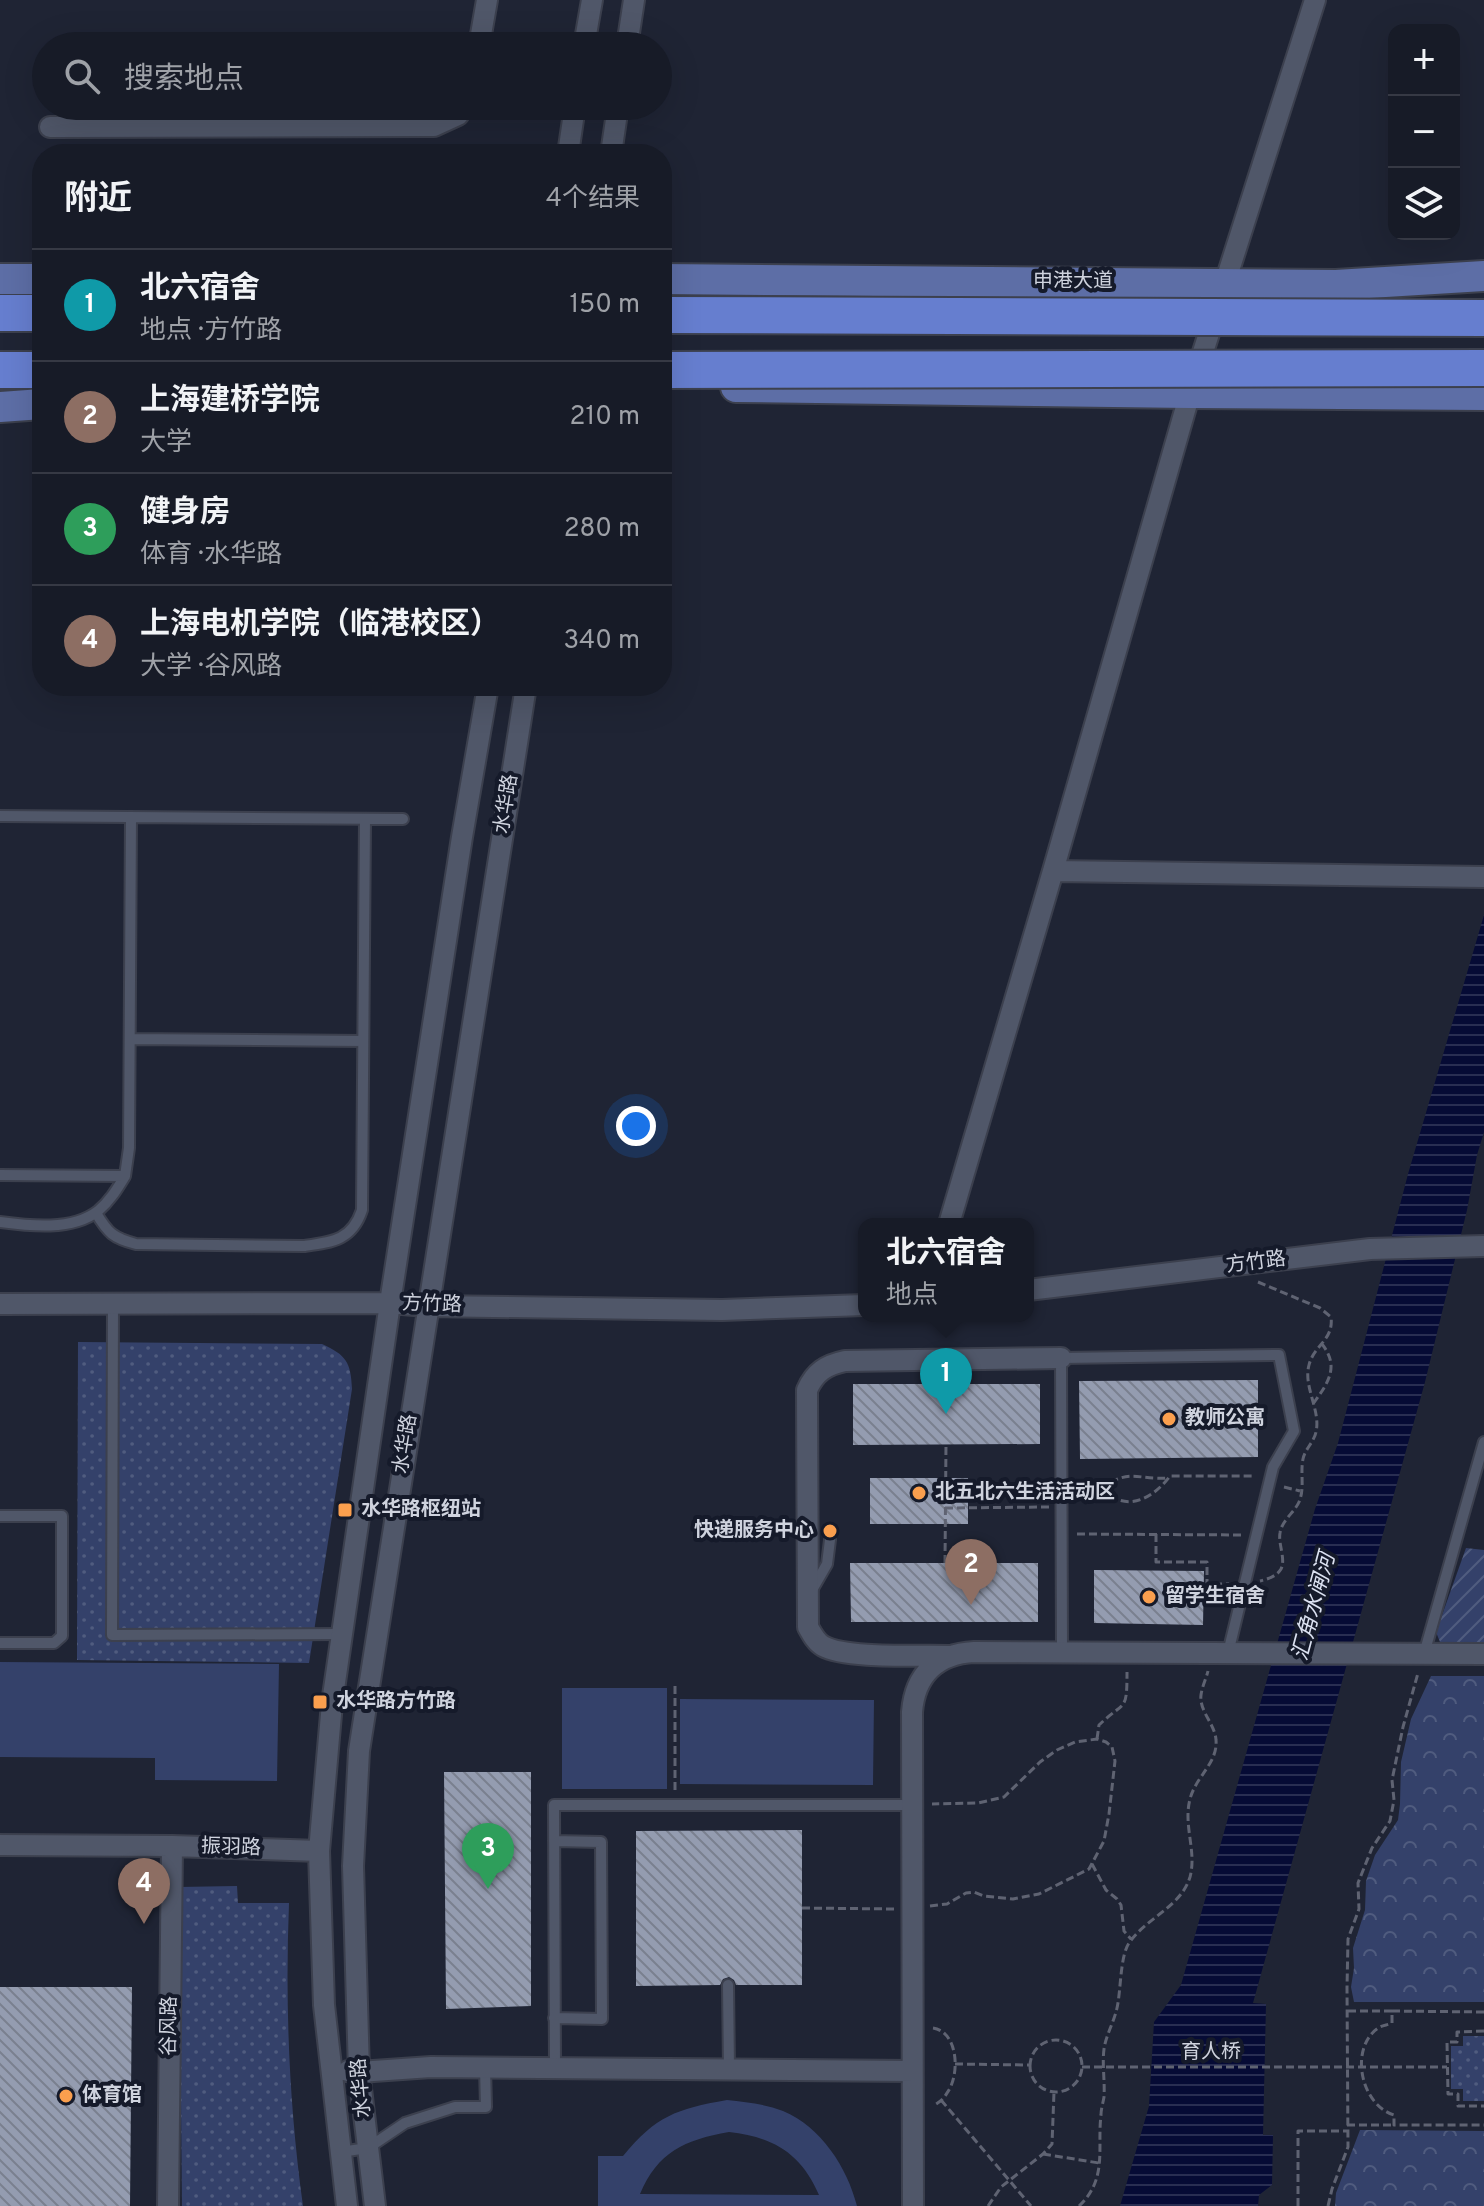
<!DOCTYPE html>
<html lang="zh">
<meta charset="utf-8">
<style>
body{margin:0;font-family:Overpass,"Noto Sans SC",sans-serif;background:#20242f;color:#f1f3f6}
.controls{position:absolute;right:24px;top:24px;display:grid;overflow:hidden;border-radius:16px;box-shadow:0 8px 32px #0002}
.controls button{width:72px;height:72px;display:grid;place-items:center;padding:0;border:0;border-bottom:2px solid #363944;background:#171b27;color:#f1f3f6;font:40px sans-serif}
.you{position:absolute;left:636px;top:1126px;width:28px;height:28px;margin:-20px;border:6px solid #fff;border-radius:50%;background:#1a73e8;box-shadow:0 0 0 12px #1a73e833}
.badge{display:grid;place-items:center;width:52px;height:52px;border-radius:50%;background:#fa9f4e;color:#fff;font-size:26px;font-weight:700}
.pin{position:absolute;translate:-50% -66px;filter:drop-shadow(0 2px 4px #0008)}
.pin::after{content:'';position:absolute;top:42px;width:28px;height:24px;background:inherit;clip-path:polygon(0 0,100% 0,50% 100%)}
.popup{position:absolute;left:858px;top:1218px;width:176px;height:104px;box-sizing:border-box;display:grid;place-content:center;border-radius:16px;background:#171b27;filter:drop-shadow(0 2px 6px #0005);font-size:26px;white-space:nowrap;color:#9ea1a7}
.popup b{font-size:30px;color:#f1f3f6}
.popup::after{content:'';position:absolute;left:50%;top:100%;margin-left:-16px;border:16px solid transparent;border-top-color:#171b27}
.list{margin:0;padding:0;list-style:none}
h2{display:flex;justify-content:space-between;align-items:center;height:104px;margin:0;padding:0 32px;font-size:34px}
h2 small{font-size:26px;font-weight:400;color:#9ea1a7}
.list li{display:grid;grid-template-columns:52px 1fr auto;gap:24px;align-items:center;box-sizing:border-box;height:112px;padding:0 32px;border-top:2px solid #363944}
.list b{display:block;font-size:30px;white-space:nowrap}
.list p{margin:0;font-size:26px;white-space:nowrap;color:#9ea1a7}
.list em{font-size:26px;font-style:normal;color:#9ea1a7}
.icon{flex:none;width:44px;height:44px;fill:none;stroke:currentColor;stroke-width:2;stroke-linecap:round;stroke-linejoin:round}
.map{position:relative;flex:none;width:1484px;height:2206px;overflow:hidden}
.search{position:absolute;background:#171b27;box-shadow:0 8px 32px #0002;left:32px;top:32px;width:640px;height:88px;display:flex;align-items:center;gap:20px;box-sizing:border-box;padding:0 28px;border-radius:44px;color:#9ea1a7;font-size:30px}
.panel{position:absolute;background:#171b27;box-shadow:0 8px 32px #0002;left:32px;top:144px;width:640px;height:552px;border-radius:32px}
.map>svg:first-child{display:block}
</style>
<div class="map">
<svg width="1484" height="2206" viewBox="0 0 1484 2206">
<defs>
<pattern id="grass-dots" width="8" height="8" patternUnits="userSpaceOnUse" patternTransform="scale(2)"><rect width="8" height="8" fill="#34416a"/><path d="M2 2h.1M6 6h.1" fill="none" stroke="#505c7f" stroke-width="1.8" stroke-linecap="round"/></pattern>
<pattern id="forest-crowns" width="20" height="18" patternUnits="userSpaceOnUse" patternTransform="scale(2)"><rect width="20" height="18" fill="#34416a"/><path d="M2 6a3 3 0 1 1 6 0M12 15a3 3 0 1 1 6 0" fill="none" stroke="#505c7f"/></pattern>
<pattern id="garden-furrows" width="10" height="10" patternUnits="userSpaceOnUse" patternTransform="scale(2)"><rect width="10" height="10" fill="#34416a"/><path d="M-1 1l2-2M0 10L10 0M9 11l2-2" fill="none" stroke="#505c7f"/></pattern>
<pattern id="water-rules" width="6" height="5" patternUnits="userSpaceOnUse" patternTransform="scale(2)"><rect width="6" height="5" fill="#060b35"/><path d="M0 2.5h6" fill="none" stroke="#292e52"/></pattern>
<pattern id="building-back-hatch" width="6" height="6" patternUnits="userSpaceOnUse" patternTransform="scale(2)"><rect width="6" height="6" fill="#949cb0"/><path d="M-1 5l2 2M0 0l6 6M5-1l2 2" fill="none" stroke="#7a808f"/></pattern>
</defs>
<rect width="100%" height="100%" fill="#1f2434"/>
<path fill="url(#grass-dots)" d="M78,1342l244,2c24,11 29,18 30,45l-43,274 -232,-3z
M237,1886l1,17h51c-4,101 0,202 14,303h-121l-3,-319z
M1463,2036h21v65h-21v-12h-12v-43h12z"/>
<path fill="url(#forest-crowns)" d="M1431,1676h53v326h-130l-3,-15 3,-19 -1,-20 12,-38 1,-29 9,-26 23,-35 2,-16 1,-42 10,-43z
M1360,2130l124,1v75h-149l1,-13z"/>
<path fill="url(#garden-furrows)" d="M1466,1548l18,2v92h-44l-4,-10z"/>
<path fill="#34416a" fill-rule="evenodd" d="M0,1662l279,2 -2,117 -122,-1v-22l-155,-1z
M562,1688h105v101h-105z
M680,1699l194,1 -1,85 -193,-1z
M727,2100c19,2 38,4 56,11 38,16 64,56 74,95h-259v-50h25c33,-40 53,-47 104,-56zM729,2132c44,5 72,21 90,63l-179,-1c18,-42 44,-54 89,-62z"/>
<path fill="url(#water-rules)" d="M1484,915v217l-7,23 -10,55 -42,172 -172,621 13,1 -3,131h10l-1,50 -13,10 -1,11h-138l29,-100 5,-84 27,-37 134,-476 23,-66 70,-269z"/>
<path fill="url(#building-back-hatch)" d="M1258,1380v77l-178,2 -1,-78z
M853,1384h187v60l-187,1z
M870,1478h98v46h-98z
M850,1563h188v59h-187z
M1094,1570l110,1 -1,54 -109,-2z
M444,1772h87v234l-85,3z
M802,1830v155h-66l-2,-5 -5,-3 -6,2 -3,6 -84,1v-155z
M0,1987h132l-2,219h-130z"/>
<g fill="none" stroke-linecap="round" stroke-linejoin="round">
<defs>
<path id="lane" d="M0,816l403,3
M130,1039l233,2
M0,1175l125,1 4,-28 2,-331
M96,1213c12,20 17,25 40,31l168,2c29,-4 48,-6 58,-36l3,-391
M0,1222c30,4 72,9 98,-11 12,-10 19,-22 27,-35
M113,1304l-1,331 230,-1
M0,1516h62v120l-8,7h-54
M812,1590l15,-26 3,-24
M1062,1652l-1,-294 218,-3 15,76 -21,36 -45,186
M1424,1654l60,-212
M554,1841l47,1 1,177 -48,-1
M728,1985l1,84
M555,2068l-1,-263h358
M340,2152l28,-4 37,-25 50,-16h31l-1,-40"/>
<path id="street" d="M479,46l8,-46
M584,46l8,-46
M627,46l7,-46
M50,127l384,-1 24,-11 6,-9
M568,154l7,-48
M611,154l7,-48
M1053,871l431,6
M949,1224l104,-353 137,-478 125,-393
M1028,1290l342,-41 114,-3
M0,1304l390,-1 37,3 295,4 142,-5
M949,1656c-29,-1 -103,3 -126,-10 -7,-4 -11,-12 -15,-19l-1,-237c8,-18 19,-25 38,-29l216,-3
M0,1845l172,1 147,5
M348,2071l11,1 72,-5 481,4
M168,2206l4,-360
M347,2206l-23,-201 -5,-154 13,-148 58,-400 72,-466 26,-151
M375,2206l-16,-134 -6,-206 6,-115 167,-1065
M913,2206l-1,-494c3,-38 25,-58 62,-60l510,2"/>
<path id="primary" d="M0,279h42
M662,279l674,6 148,-9
M736,387l454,6 294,2
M0,407l42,-3"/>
<path id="highway" d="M0,313h42
M0,370h42"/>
</defs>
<use href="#lane" stroke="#3c404e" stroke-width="14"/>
<use href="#street" stroke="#3c404e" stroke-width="24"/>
<use href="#primary" stroke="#3c404e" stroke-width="34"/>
<use href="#highway" stroke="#3c404e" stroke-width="40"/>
<path stroke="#5f6372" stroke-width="3" stroke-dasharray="8 4" stroke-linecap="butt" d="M1258,1282l62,26 11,9c3,23 -17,28 -22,48 -6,22 12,45 7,67 -2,10 -11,17 -13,27 -3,14 2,29 -4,43 -5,11 -17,18 -19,31 -2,11 6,26 1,36 -4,7 -13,10 -21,12
M1313,1404c15,-21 27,-37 9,-60
M1077,1483c23,0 24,9 42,17 20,7 40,-9 51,-24h85
M1284,1487l16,4
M1100,1488c32,-20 35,-8 68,-10
M945,1508l104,-1
M1077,1534l165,1
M1156,1534v28h51v22h22
M945,1563l1,-119
M675,1686v107
M1097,1739l2,-14c26,-25 28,-12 28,-53
M1092,1864l14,26 11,9 4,6 3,26 7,8
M930,1906l17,-2 19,-11 8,-1 10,4 29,3 26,-5 50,-25 15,-28 5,-27 6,-53 -3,-14 -6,-5 -9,-3 -22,3 -18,8 -17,12 -36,35 -26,6 -46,1
M802,1908l92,1
M1348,2011h44
M1484,2012l-92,-1v12c-4,2 -8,2 -12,4 -31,18 -21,77 14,88v10h90
M933,2028c26,4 27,48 14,65 -3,6 -9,10 -14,13
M1484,2031l-27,1v10h-10l1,52h10v12h26
M1030 2066a26 26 0 1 1 52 0a26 26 0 1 1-52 0Z
M955,2064l75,1
M1082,2067h365
M941,2100l90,106
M1347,2125h47
M1043,2154l56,9
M988,2206l13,-19 42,-33 9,-10 2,-52
M1079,2206c29,-27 18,-58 22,-91 0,-6 2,-12 3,-18 1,-16 -2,-33 0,-48 2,-14 10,-27 13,-41 4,-17 3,-52 12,-65 17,-25 52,-36 61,-66 7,-26 -7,-51 0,-78 6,-23 28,-36 26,-59 -1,-16 -17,-29 -15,-45 1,-8 5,-16 7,-24
M1298,2206v-75h49
M1328,2206l4,-17 16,-42 -1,-159 1,-49 11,-30 -1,-26 14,-35 18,-27 4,-21 -2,-20 11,-53 15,-54"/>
<use href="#lane" stroke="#505769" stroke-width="10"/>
<use href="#street" stroke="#505769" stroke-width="20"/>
<use href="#primary" stroke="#5d6ea6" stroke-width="30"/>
<use href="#highway" stroke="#667ecf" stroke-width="36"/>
<defs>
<path id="highway-bridge" d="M662,315l822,3
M662,370l822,-2"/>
</defs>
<use href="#highway-bridge" stroke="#3c404e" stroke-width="40" stroke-linecap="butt"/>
<use href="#highway-bridge" stroke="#667ecf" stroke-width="36"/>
</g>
<g fill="#fa9f4e" stroke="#151a2a" stroke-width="3">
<circle cx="1169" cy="1419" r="8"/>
<circle cx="919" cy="1493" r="8"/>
<rect x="337" y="1502" width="16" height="16" rx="4"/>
<circle cx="830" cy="1531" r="8"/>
<circle cx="1149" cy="1597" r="8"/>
<rect x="312" y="1694" width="16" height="16" rx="4"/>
<circle cx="66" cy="2096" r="8"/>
</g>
<g text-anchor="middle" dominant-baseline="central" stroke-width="8" stroke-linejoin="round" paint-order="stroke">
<g font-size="20" fill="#cfd3de" stroke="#151a2a">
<text x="1073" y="282">申港大道</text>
<text transform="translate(507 804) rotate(-81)">水华路</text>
<text transform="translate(1256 1263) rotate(-7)">方竹路</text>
<text transform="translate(432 1305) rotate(2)">方竹路</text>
<text transform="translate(406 1444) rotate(-81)">水华路</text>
<text transform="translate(231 1848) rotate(2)">振羽路</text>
<text transform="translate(170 2026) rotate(-89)">谷风路</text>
<text x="1211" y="2053">育人桥</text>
<text transform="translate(362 2088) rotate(-95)">水华路</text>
</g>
<g font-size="20" font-weight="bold" fill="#cfd3de" stroke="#151a2a" text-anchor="start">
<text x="1185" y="1419">教师公寓</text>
<text x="935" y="1493">北五北六生活活动区</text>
<text x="361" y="1510">水华路枢纽站</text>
<text x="814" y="1531" text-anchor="end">快递服务中心</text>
<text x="1165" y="1597">留学生宿舍</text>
<text x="336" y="1702">水华路方竹路</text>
<text x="82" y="2096">体育馆</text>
</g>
<g font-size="22" font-style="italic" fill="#dce2f1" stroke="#151a2a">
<text transform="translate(1315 1607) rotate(-75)">汇角水闸河</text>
</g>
</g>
</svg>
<div class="controls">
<button>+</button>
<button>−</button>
<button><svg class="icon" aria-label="layers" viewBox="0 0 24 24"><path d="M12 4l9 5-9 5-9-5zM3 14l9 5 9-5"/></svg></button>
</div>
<div class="you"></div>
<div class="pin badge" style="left:946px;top:1414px;background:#0f9aa8">1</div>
<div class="popup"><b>北六宿舍</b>地点</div>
<div class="pin badge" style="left:971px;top:1605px;background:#8d6e63">2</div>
<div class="pin badge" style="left:488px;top:1889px;background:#2e9e5b">3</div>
<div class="pin badge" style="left:144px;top:1924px;background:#8d6e63">4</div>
<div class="search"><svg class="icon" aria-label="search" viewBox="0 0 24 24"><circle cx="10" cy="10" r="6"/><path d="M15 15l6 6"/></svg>搜索地点</div>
<section class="panel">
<h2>附近<small>4个结果</small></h2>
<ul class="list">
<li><span class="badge" style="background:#0f9aa8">1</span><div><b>北六宿舍</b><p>地点 · 方竹路</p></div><em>150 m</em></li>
<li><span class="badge" style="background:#8d6e63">2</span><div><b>上海建桥学院</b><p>大学</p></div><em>210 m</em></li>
<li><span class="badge" style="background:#2e9e5b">3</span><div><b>健身房</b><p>体育 · 水华路</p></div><em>280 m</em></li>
<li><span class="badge" style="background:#8d6e63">4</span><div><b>上海电机学院（临港校区）</b><p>大学 · 谷风路</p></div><em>340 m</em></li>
</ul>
</section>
</div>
